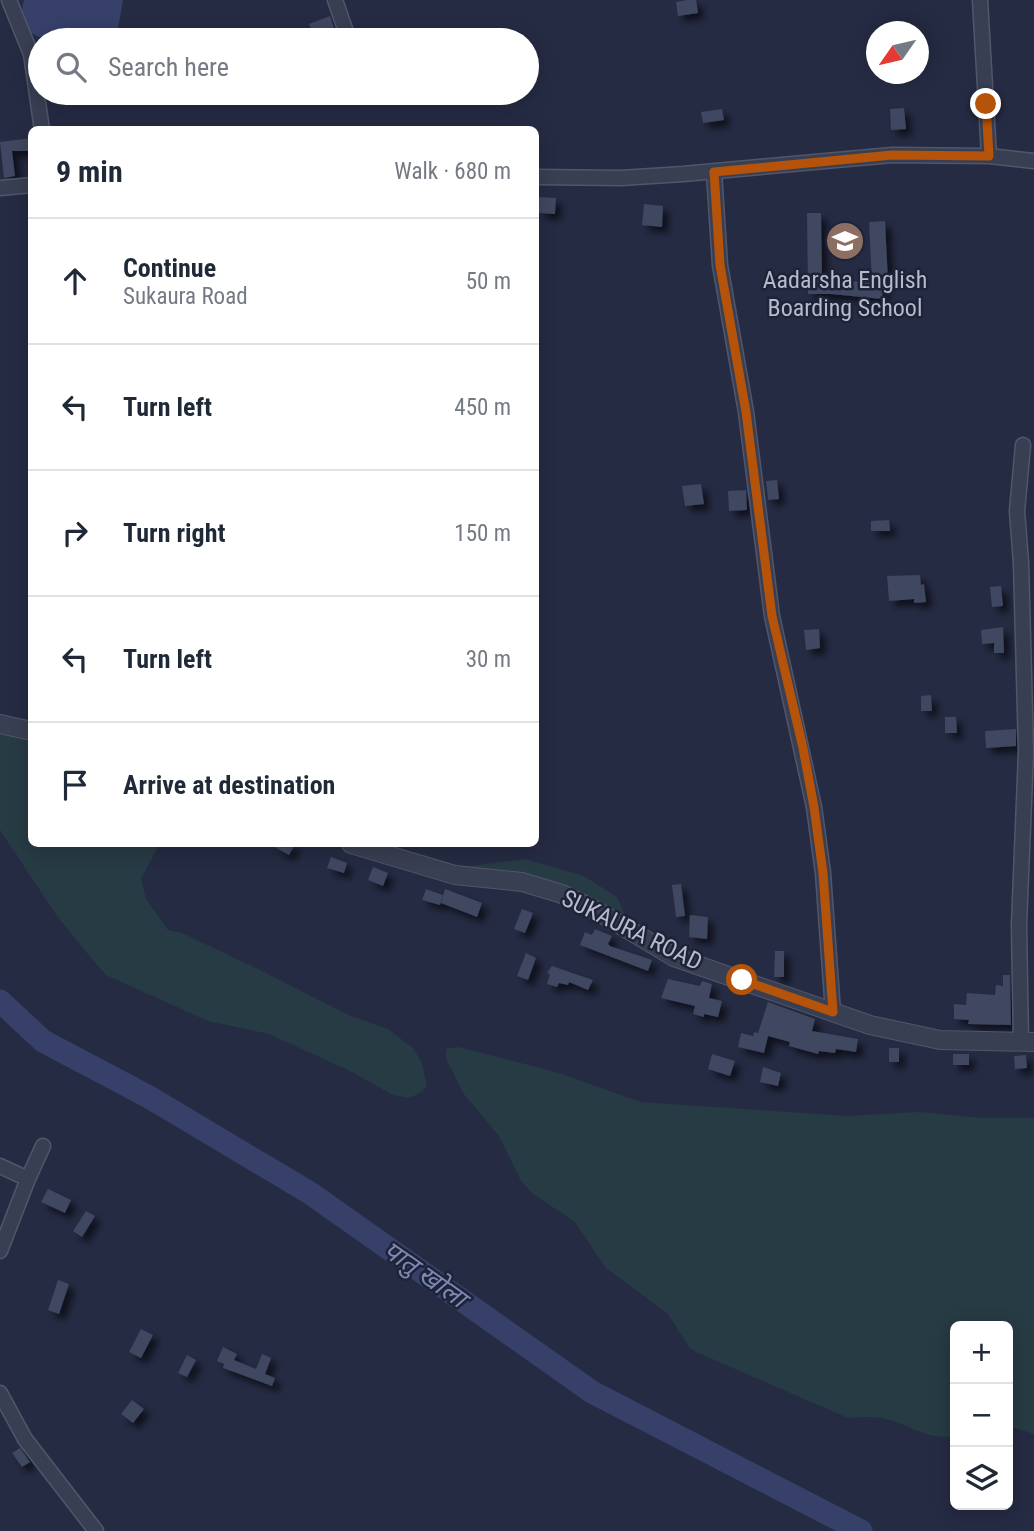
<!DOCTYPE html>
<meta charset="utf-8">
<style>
body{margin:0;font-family:"Roboto Condensed","Noto Sans Devanagari",sans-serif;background:#f6f6f7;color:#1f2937}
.controls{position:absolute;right:21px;bottom:21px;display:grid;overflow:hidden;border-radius:10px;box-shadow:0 4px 18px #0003}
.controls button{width:63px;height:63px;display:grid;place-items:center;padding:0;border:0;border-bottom:2px solid #e0e1e3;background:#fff;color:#1f2937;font:35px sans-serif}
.compass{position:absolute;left:866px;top:21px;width:63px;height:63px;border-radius:50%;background:#fff;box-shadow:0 4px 18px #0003;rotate:236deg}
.stop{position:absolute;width:21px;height:21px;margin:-16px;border:5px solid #b45309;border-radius:50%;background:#fff}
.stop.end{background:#b45309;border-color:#fff;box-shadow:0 2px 7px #0008}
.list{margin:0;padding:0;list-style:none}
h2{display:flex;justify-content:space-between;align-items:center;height:91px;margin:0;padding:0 28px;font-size:30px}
h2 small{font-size:23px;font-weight:400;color:#747a83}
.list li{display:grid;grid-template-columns:46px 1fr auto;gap:21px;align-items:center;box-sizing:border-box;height:126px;padding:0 28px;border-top:2px solid #e0e1e3}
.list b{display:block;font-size:26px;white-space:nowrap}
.list p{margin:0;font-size:23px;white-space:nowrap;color:#747a83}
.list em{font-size:23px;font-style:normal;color:#747a83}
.icon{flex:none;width:38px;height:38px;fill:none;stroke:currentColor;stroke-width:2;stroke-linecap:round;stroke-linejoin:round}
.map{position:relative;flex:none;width:1034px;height:1531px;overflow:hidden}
.search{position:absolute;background:#fff;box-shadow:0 4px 18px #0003;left:28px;top:28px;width:511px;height:77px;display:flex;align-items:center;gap:18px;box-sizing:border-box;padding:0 24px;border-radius:38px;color:#747a83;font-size:26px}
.panel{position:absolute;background:#fff;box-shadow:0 4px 18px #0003;left:28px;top:126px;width:511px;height:721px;border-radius:10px}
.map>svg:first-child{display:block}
</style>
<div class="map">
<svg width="1034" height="1531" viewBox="0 0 1034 1531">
<defs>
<filter id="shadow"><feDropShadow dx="6" dy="6" stdDeviation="3.5" flood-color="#0009"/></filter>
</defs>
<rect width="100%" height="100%" fill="#252b43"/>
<path fill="#273b44" d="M0,733l31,7 1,104h128l-19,34 5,21 22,31 14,3 74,35 93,47 39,14 26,20 8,14 5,23 -5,6 -13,6 -16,-3 -43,-24 -81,-37 -61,-13 -102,-46 -15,-17 -34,-42 -57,-86z
M525,859l59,17 33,21 10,23 -166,-53z
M459,1047l97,25 85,30 206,14 73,-4 62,6h52v316l-19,-6 -7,1v-103h-53v110c-28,4 -43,-10 -69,-17 -12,-3 -25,-2 -38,-1l-152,-66 -7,-5 -21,-33 -63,-47 -30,-45 -43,-29 -11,-12 -22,-45 -36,-43 -17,-35v-9z"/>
<path fill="#364069" d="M24,0h99l-7,40c-33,0 -107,14 -92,-40z"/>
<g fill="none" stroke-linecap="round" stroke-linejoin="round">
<path stroke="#364069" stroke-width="23" d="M0,1001l43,40 106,56 161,96 282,199 269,139"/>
</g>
<path fill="#3f4660" filter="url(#shadow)" d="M687,0h9l2,13 -20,3 -2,-14z
M330,16l5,14 -20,8 -6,-14z
M904,108l2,21 -15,1 -1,-21z
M722,109l2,11 -21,3 -2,-11z
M32,138v13h-20l3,25 -11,2 -4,-36z
M539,197l17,1 -1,16 -16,-1z
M644,204l19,2 -1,21 -20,-2z
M807,213h14l1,65 50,5 -3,-61 16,-1 3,60h-4l-2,18 -51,-5h-23z
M777,480l2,19 -11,1 -2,-19z
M701,484l3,20 -19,2 -3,-20z
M746,490l1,20 -18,1 -1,-20z
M889,520l1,11h-19v-10z
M920,575l1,10 3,-1 2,18 -12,1v-4l-25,2 -2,-25z
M1001,586l2,20 -11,1 -2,-20z
M1003,627l1,26h-10v-10l-12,1 -1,-14z
M819,629l1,19 -14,2 -2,-20z
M931,695l1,16h-11v-15z
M945,717h11l1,16h-12z
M1016,729v17l-30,2 -1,-17z
M269,844h26l-6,11z
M331,857l16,6 -3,10 -17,-5z
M373,867l15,6 -5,13 -15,-6z
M681,884l4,32 -9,1 -4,-32z
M426,889l17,6 -3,10 -18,-5z
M445,889l37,14 -5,14 -36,-14z
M522,909l11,4 -8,20 -11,-4z
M690,915l18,2 -1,22 -18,-2z
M595,929l17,7 -4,8 2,2 42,14 -4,11 -68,-26 5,-13 7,3z
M775,951h9v26h-10z
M526,953l10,5 -8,22 -11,-4z
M552,966l41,14 -5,10 -19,-8 -1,3 -9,-2 -2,4 -10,-3 3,-10 -3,-1z
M1003,975h7l1,50 -43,-1 1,-4 -15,-1v-15l12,1 1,-12 28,2 1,-10 7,1z
M668,979l32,7 2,-5 10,3 -3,14 13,3 -4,16 -14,-3v3l-11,-3 2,-8 -34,-8z
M768,1002l47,17 -3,12 46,8 -2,13 -20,-3 -1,4 -16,-2 -1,3 -29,-8 1,-4 -22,-6 -4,17 -26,-6 3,-14 12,3 1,-4 4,1z
M889,1048h10v14h-10z
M712,1054l23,7 -5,15 -22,-7z
M953,1054h16v11h-16z
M1026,1055l1,13 -12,1 -1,-13z
M763,1067l18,6 -3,13 -18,-4z
M48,1189l23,11 -6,13 -24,-11z
M86,1211l9,5 -13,21 -9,-6z
M58,1280l11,4 -10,30 -11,-4z
M141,1329l12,6 -12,23 -12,-6z
M223,1347l14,7 -3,6 22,9 6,-15 9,4 -6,16 10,4 -3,8 -49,-18 1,-4 -7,-3z
M187,1355l9,5 -9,17 -9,-4z
M132,1400l12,9 -11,14 -12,-9z
M20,1448l10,14 -8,5 -10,-14z"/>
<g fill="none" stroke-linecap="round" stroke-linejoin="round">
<defs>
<path id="minor" d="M9,0l22,54 11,76
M335,0l10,29
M980,0l9,156
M714,172l6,93 26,147 26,204 42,191 9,66 10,139
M536,177l85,1 62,-4 209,-19 97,1 45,5
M0,188l32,-3
M1021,1042l-2,-118 7,-172 -5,-189 -4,-52 6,-66
M0,1166l28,13
M0,1251l28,-72 15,-33
M0,1393l25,46 71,92"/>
<path id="tertiary" d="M0,724l32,7
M351,844l104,31 67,7 40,12 37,18 75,45 196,68 70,15 94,2"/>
</defs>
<use href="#minor" stroke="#52566a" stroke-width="17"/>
<use href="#tertiary" stroke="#52566a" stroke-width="20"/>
<use href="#minor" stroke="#393f53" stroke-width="14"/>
<use href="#tertiary" stroke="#393f53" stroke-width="18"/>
</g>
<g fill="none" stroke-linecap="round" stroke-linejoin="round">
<path stroke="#b45309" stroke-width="9" d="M742,980l91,32 -10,-139 -9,-66 -11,-59 -31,-132 -26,-204 -26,-147 -6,-93 178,-17 97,1 -3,-52"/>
</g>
<defs>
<symbol id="school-disc" viewBox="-11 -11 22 22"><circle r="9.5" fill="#8d6e63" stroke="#1e2338"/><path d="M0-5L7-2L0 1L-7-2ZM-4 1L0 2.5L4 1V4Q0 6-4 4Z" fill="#fff"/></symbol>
</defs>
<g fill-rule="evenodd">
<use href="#school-disc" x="823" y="219" width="44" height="44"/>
</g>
<g text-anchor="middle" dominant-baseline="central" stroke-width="5" stroke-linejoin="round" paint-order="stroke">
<g font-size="24" fill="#b7bacc" stroke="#1e2338">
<text x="845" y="280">Aadarsha English<tspan x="845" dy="28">Boarding School</tspan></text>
</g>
<g font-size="24" fill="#b7bacc" stroke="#1e2338">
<text transform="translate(632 930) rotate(26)">SUKAURA ROAD</text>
</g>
<g font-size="26" font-style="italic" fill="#7c89b5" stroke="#1e2338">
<text transform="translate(425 1274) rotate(35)">पातु खोला</text>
</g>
</g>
</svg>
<div class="controls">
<button>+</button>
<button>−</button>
<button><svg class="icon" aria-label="layers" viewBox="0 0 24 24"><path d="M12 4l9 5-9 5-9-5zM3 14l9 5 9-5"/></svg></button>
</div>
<svg class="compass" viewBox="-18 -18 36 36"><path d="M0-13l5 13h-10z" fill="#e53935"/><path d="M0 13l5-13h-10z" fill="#747a83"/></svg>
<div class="stop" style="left:742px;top:980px"></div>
<div class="stop end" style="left:986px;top:104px"></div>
<div class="search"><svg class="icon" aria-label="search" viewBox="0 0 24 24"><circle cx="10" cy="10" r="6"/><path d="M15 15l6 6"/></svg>Search here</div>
<section class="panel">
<h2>9 min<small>Walk · 680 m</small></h2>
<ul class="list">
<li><svg class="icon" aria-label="ahead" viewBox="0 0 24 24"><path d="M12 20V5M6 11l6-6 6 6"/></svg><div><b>Continue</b><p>Sukaura Road</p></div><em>50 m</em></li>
<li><svg class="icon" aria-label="left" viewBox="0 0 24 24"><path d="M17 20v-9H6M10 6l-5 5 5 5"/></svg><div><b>Turn left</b></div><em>450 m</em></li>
<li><svg class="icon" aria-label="right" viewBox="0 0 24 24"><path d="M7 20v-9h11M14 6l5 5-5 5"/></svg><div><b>Turn right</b></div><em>150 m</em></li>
<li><svg class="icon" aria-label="left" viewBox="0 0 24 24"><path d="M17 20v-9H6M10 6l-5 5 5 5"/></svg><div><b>Turn left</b></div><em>30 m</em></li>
<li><svg class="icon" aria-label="arrive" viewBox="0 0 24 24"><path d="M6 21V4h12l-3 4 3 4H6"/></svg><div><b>Arrive at destination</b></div></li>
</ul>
</section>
</div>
